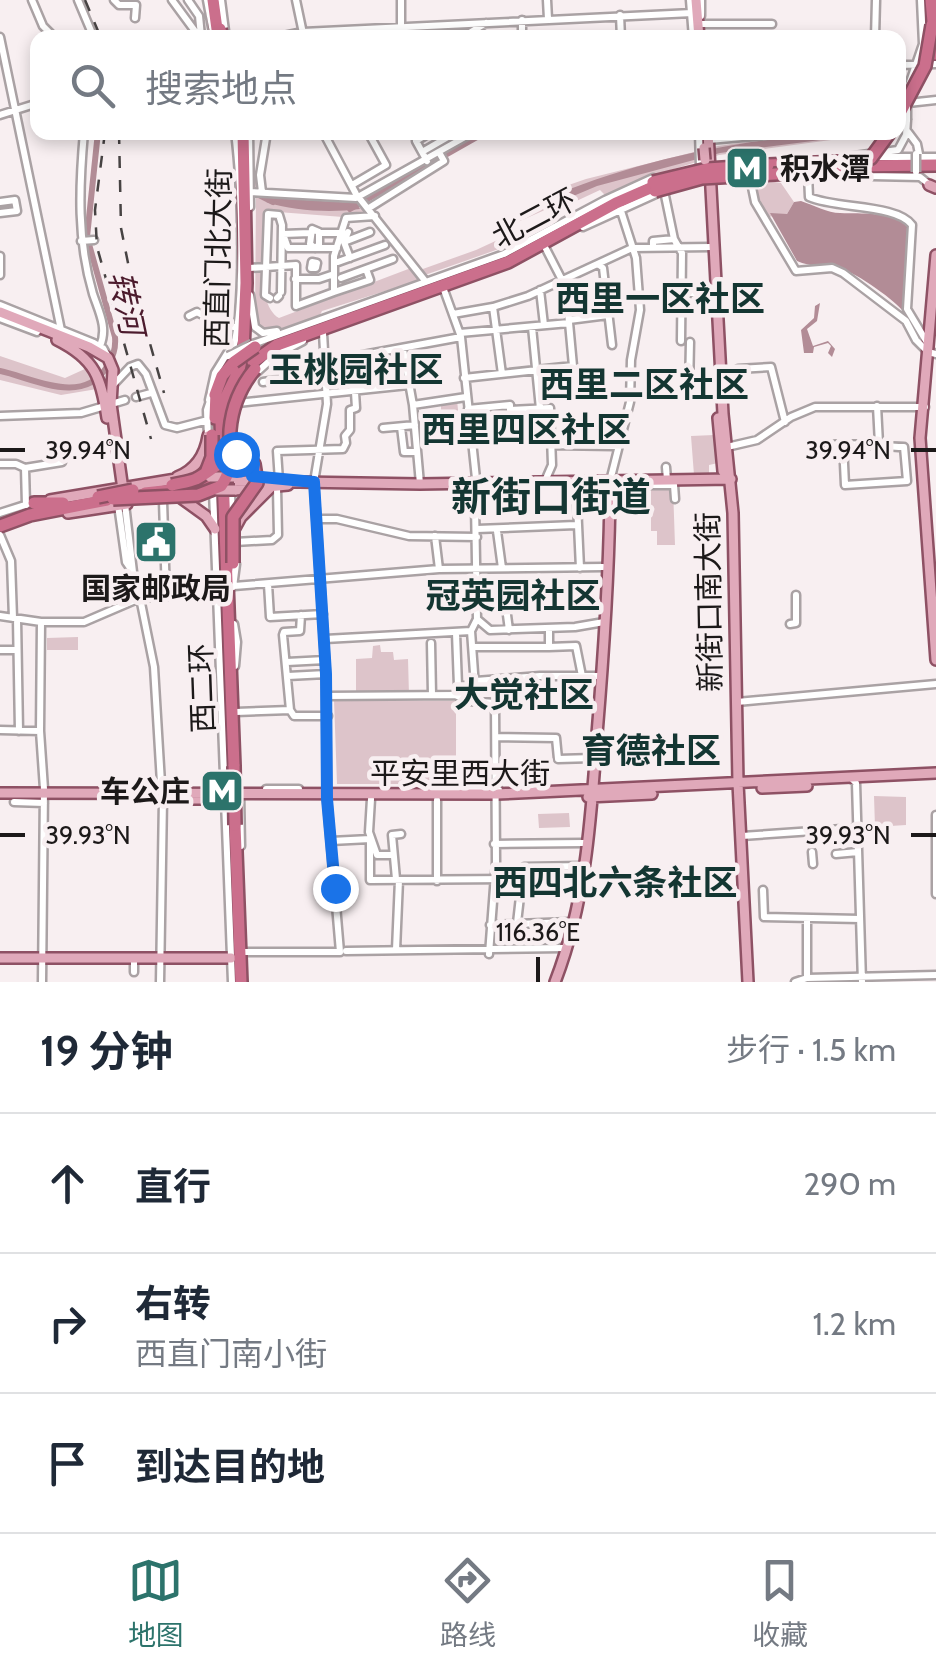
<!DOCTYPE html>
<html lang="zh">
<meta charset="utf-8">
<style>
body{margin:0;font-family:Cabin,"Noto Sans SC",sans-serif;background:#f2f2f3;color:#1f2937}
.stop{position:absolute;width:30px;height:30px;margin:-22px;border:8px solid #1a73e8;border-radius:50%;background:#fff}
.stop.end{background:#1a73e8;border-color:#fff;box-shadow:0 2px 10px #0008}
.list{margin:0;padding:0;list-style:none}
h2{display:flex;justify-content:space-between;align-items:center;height:130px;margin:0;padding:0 40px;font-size:42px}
h2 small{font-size:32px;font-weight:400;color:#747a83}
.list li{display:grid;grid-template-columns:65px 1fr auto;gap:30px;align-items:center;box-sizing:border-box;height:140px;padding:0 40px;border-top:2px solid #e0e1e3}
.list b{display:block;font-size:38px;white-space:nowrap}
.list p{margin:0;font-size:32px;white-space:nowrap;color:#747a83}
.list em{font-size:32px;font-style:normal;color:#747a83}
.icon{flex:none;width:55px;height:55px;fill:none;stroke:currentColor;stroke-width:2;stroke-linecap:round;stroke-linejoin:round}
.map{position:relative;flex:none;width:936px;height:982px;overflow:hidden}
.search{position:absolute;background:#fff;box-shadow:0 5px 15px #0003;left:30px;right:30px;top:30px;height:110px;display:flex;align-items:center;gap:25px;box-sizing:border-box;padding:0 35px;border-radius:20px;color:#747a83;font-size:38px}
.sheet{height:550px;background:#fff}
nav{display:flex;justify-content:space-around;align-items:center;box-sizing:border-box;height:140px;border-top:2px solid #e0e1e3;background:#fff;font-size:28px;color:#747a83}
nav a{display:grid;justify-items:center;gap:5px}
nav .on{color:#2c736b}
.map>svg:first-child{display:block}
</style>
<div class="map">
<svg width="936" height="982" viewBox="0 0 936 982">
<rect width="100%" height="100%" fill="#f8eff1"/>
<path fill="#ddc4ca" d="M817,132l66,1 -164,22 -71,22 -43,18 -5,-5 -45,21 3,8 -17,10 -5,-2 -21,11 1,5 -91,32 -5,-5 56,-20 76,-35 -5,-6 -36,16 -2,-7 51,-30 26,-9 132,-33z
M774,178l1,4 6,1 13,19 -7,12 -19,3 -14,-21 7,-13 -3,-4z
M266,195l90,7 11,10 -24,5 -78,-6c-1,27 -11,92 14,107l132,-50 9,12 -98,31 -2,4 -48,17 -11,-2 -6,-9 1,-123z
M0,356l65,22 22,-10 10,21 -36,6 -61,-15z
M457,400l3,29 -15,1 -4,-12v-16z
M714,435l4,28 -9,2v10h-15l-3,-39z
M651,487h22l2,58h-18v-14h-6z
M78,637v13h-31v-12z
M380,645l1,7h12l1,8 14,-1 1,36 -53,1v-37l16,-1 1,-12z
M334,700l122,1v83h-119z
M874,796l32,1v28l-31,2z
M569,813l1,14 -31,1 -1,-14z"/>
<path fill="#b28c96" d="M831,133h44l-155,20 -123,33 -52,22 -4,-7c92,-40 191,-60 290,-68z
M269,198l87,5 4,6c-30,4 -66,2 -94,-7z
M801,201c12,4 27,12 39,12 23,1 47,-2 70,12 -2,34 -17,110 26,123v3c-22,-6 -21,-26 -34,-41 -10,-12 -51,-41 -66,-43 -14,-1 -25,0 -39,-6l-27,-48 17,1 7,-12z
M820,303l-3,18 -10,8 6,17 15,-5 7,8 -3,8 -4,-4 3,-7 -3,-3 -14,4 -1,6h-9l-3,-23 13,-12 1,-12z"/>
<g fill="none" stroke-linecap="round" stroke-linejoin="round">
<path stroke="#b28c96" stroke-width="6" d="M258,178l1,17 14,7
M350,209l136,-77
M0,371c33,7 82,35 106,-3 7,-11 10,-19 9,-31l-28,-100 11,-105"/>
<defs>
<path id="minor" d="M32,0l11,26 12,12
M78,0l16,38
M114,0l5,5h17l-1,13
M172,0l28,38
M188,0l11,16 2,20
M207,0l7,38
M221,0l4,31
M296,0l8,38
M401,0v27l5,11
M547,0l1,19
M690,0l3,38
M701,0v16
M620,15l1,23
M522,20v18
M698,24h74
M0,37l61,293
M274,38l29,-6 389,-19
M461,38l25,-15
M875,38l1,-38
M898,65l38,-1
M907,91l16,-47 -2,-44
M908,103l28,-3
M0,115l38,-12
M84,132c-5,56 -7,108 9,162 6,18 15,34 7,52
M249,132l1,75
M323,132l33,62 70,88
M699,132l1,34
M908,132l9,12 2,10
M709,140l90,-8
M422,152l26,-15 -3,-5
M847,157l51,-7 8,-15 1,-15
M874,157h62
M427,161l-11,-20 15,-9
M855,171l17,5 48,1 10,8
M808,175l1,22c27,12 88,7 103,28l-5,84 21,35
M750,178l5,24 41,69 36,-3 11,5 63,48 10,19 12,12
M352,185l34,-20 -17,-31 2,-2
M663,186l11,53 8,14 -1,88
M250,192l106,6 118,-66
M262,192l-2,-17 7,-43
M0,202l15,-2 2,11 -17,2
M369,208l75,-47 -4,-7
M583,227l75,-34
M312,229l7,3v13l-4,3 -5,-4z
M348,232l-4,10 6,16
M310,233l-27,1 5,14h49
M319,233h24
M81,241l13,-1
M344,242l26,-10
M653,246v-5l21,-2
M545,247l17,33
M0,256v19
M312,262l5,1 -1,5h-5z
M338,262l47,-17
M598,264l5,4 9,77
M250,268l46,-3v41l38,-14v-36l12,-38 29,-2
M341,278l52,-19
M295,279h24l15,-5
M444,290l17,47 16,151 -1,18
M540,290l4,35
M334,292l36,-12 -4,-11
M681,293h31
M250,295l5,32 8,6 14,-2
M270,298l-5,-3 3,-81 11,1 3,10 -1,67
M277,298l2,-2
M0,305l94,38 9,5 5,9
M493,307l9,67
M453,314l40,-7 35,-11 104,-48 79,-1
M189,316l8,-4 26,14 11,1
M0,318l37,14
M569,320l39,-5
M532,327l8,82
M323,333l4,71 -13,78 12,192 1,125 13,153
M460,333l109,-10
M253,344l251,-90 101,-54 48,-22
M403,349l10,56 7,79
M932,353l4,1
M231,355c16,-42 10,-175 4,-223
M325,362l136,-25
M738,369l33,-2 14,55
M336,372l23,-5 -2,-11
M256,373l20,-18 27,-14
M464,378l109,-12 -8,-87
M263,382l62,-9
M114,384l16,-17 8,-3 8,10 19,51 12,3 31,-8
M689,389l1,-47
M136,397l15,-4
M209,400l6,-27 13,-21
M238,403l170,-18
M413,405l53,-8
M877,406l2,38
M468,409l42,-4v5l40,-2 2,57 -7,16
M0,416l81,-3 44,-13
M401,427l3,25h13
M383,428l32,-3
M208,439l-1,-29 4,-12
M552,445l62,1
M829,445c26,-3 50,2 75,2l3,34 -62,4 -2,-42
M727,447l30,-7 34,-23 24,-10h110
M0,464h16l9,4 37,-6
M666,467l1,13
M25,468l1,37
M230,474l2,42
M279,481l-2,-30 66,-2 3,-6 -1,-7 5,-6v-20l6,-2 -1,-16
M610,481l20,-79 1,-42 9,-50 -4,-52 -16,-50
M576,482l4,86
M622,485h31v-5
M653,485h21l1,14
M213,491l19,491
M163,501l3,95
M125,504l8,68
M475,504l2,115 -6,12 5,70
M118,505l8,57 7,10 7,26 14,69 7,116 -4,9
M0,513l28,-9
M317,519h20l72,17 68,1
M477,529l99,-4
M497,531l5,37
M0,535l11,26 2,57
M435,536l4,33
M235,542l37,-2 6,-5 -1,-47
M268,584l2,33 53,-3
M234,586l205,-17 164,-2
M233,587l3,-23
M475,599l30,1 4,30
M0,616l41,6h43l56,-24 79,-5
M17,619l2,112
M477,619l13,11 85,-3 29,-5
M41,622l-1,109 4,58 -2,193
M234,624l3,18 -2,24
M790,624l6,-1v-28
M549,628v19l27,-1 6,30
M456,633l2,53h18
M325,639l146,-8
M431,643l1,52
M474,647h75
M0,650h17
M287,662l38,-2
M288,676l38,-2
M476,681l64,-5h57
M327,696l128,-1 14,6 26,2 1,159 -7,92
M737,702l199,-18
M290,710l-7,-75 1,-3 16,-1 1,-16
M236,712l54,-2 4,6h34
M0,730l40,1
M496,737l60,1 2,21 35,-1
M852,779l4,4 6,199
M266,789h33
M446,790h53
M240,793l1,53
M371,799l-2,33 8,23h15
M437,800v81
M14,802l30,1
M936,815v79
M742,836l115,-8
M331,841l39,-2v41l152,-1 -5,44
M494,844l90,-1
M812,852l1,12
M836,854l22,-2
M524,867l58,-1
M396,879l-4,-44 9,-1
M763,890l1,27 96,2
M807,918v60
M490,925l81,-3
M396,950l3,-70
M346,951l218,-3
M245,952h95
M134,972v-14
M160,982l3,-183
M795,982l12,-4 129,-3"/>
<path id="major" d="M696,0l3,38
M708,132l15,282 10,99 5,270 10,199
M929,185l7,3
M936,255l-16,183 16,222
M0,312l89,35 19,11 5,12 -2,34 14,100
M57,340c38,19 44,37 50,78
M718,418l5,53 7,8
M177,477c18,-7 28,-22 31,-41
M234,481l186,3 311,-5
M235,490l53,-5
M181,498l25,18 9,13
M50,500l132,-22
M68,513l59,-9
M235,528l6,-11 29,-29
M762,788l45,-2
M0,793l497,1 439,-21
M588,797l64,-3
M158,799h79
M0,958h231
M555,982c31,-80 36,-163 42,-248 7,-84 13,-169 13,-253"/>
<path id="highway" d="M213,0l4,29
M931,0l5,54
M768,165l95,-4
M855,166l81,-1
M253,362l24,-17 231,-83 108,-59 39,-17
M215,395l7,-19 12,-14
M215,418l1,-26
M145,493l64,-7
M34,503h29
M0,526l30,-11 77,-15
M234,766l-13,-343 4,-24 14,-29 4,-19 3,-68 -3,-151
M235,825l6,157"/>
</defs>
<use href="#minor" stroke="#aaa2a4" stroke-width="11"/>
<use href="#major" stroke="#8e5164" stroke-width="14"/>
<use href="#highway" stroke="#8e5164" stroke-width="16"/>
<use href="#minor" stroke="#fff" stroke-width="6"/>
<use href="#major" stroke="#e0a9ba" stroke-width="9"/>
<use href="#highway" stroke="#cb6f8c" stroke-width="11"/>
<path stroke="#474343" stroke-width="2.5" stroke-dasharray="12 12" stroke-linecap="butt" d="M85,0l16,38
M105,132l-10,78 2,37 54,192
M119,132l2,96 9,45 34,120"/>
<defs>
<path id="minor-bridge" d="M907,120v-15
M916,154v18
M228,356l24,-12"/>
<path id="major-bridge" d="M704,148l1,12
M210,477h24
M217,490h18"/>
<path id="highway-bridge" d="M220,29l2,9
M898,117l27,-51 7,-41
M653,182l54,-13 61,-4
M655,191l47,-13 145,-8 24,-12 19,-26
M234,362l21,-15
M207,470l5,-13v-22
M172,485c8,-2 17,-3 24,-6 20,-10 36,-34 58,-15l3,19 -24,34v46
M98,497l35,-7
M113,499l85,-4 23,-9c13,-17 8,-36 9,-56 2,-23 10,-43 25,-61
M234,766l1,59"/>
</defs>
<use href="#minor-bridge" stroke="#aaa2a4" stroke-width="11" stroke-linecap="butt"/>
<use href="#major-bridge" stroke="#8e5164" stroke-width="14" stroke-linecap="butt"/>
<use href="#highway-bridge" stroke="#8e5164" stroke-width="16" stroke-linecap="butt"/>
<use href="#minor-bridge" stroke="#fff" stroke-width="6"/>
<use href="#major-bridge" stroke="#e0a9ba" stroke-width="9"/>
<use href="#highway-bridge" stroke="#cb6f8c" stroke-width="11"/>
</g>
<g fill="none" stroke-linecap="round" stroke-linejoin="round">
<path stroke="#1a73e8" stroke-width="12" d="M236,454l18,10 -2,12 62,6 12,192 1,125 8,89"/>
</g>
<path fill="none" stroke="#1c1919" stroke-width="4" d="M0,450h25M911,450h25M0,835h25M911,835h25M538,957v25"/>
<defs>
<symbol id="metro-square" viewBox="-11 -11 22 22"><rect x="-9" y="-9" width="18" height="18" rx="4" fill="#2c736b" stroke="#f8eff1"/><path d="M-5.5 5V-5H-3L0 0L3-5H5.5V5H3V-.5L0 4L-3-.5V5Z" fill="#fff"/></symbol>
<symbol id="civic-square" viewBox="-11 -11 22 22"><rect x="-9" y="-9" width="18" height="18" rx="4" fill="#2c736b" stroke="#f8eff1"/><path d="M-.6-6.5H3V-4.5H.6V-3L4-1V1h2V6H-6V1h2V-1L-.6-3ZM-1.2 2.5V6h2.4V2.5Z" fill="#fff"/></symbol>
</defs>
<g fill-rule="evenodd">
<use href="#metro-square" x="722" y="143" width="50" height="50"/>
<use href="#civic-square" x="131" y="517" width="50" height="50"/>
<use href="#metro-square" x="197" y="766" width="50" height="50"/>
</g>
<g text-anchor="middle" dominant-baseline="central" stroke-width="9" stroke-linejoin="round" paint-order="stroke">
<g font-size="30" font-weight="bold" fill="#1c1919" stroke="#f8eff1" text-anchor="start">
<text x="780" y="168">积水潭</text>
<text x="156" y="588" text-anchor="middle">国家邮政局</text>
<text x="190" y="791" text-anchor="end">车公庄</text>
</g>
<g font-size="30" fill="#1c1919" stroke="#f8eff1">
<text transform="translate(534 218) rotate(-28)">北二环</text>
<text transform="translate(218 258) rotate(-89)">西直门北大街</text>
<text transform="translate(709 602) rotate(-91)">新街口南大街</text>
<text transform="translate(202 688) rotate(-92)">西二环</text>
<text x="460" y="773">平安里西大街</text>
</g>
<g font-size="32" font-style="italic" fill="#4c1b2d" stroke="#f8eff1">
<text transform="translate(127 303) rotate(78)">转河</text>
</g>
<g font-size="35" font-weight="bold" fill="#143632" stroke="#f8eff1">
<text x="660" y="298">西里一区社区</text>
<text x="356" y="369">玉桃园社区</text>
<text x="644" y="384">西里二区社区</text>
<text x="526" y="429">西里四区社区</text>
<text x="513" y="595">冠英园社区</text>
<text x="524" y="694">大觉社区</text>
<text x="651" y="750">育德社区</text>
<text x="615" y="882">西四北六条社区</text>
</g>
<g font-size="40" font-weight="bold" fill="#143632" stroke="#f8eff1">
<text x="551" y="496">新街口街道</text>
</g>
</g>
<g font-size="25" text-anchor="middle" fill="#1c1919" stroke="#f8eff1" stroke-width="9" stroke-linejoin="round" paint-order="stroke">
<text x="88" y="459">39.94°N</text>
<text x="848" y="459">39.94°N</text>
<text x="88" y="844">39.93°N</text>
<text x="848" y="844">39.93°N</text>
<text x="538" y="941">116.36°E</text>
</g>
</svg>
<div class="stop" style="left:236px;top:454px"></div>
<div class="stop end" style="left:335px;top:888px"></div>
<div class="search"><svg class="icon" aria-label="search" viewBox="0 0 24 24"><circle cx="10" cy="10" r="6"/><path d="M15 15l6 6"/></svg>搜索地点</div>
</div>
<section class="sheet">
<h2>19 分钟<small>步行 · 1.5 km</small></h2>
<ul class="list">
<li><svg class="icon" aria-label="ahead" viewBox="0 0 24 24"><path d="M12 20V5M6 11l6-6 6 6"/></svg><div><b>直行</b></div><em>290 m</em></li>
<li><svg class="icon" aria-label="right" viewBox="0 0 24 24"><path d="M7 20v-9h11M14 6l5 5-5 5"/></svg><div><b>右转</b><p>西直门南小街</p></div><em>1.2 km</em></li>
<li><svg class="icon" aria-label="arrive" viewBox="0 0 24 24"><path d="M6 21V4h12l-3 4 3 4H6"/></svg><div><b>到达目的地</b></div></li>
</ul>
</section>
<nav>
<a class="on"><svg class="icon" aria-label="map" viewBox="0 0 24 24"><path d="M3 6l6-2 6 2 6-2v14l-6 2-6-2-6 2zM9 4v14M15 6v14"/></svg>地图</a>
<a><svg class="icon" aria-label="directions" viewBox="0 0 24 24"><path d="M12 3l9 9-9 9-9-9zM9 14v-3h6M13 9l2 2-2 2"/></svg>路线</a>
<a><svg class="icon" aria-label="saved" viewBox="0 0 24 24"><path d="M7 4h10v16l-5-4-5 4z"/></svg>收藏</a>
</nav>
